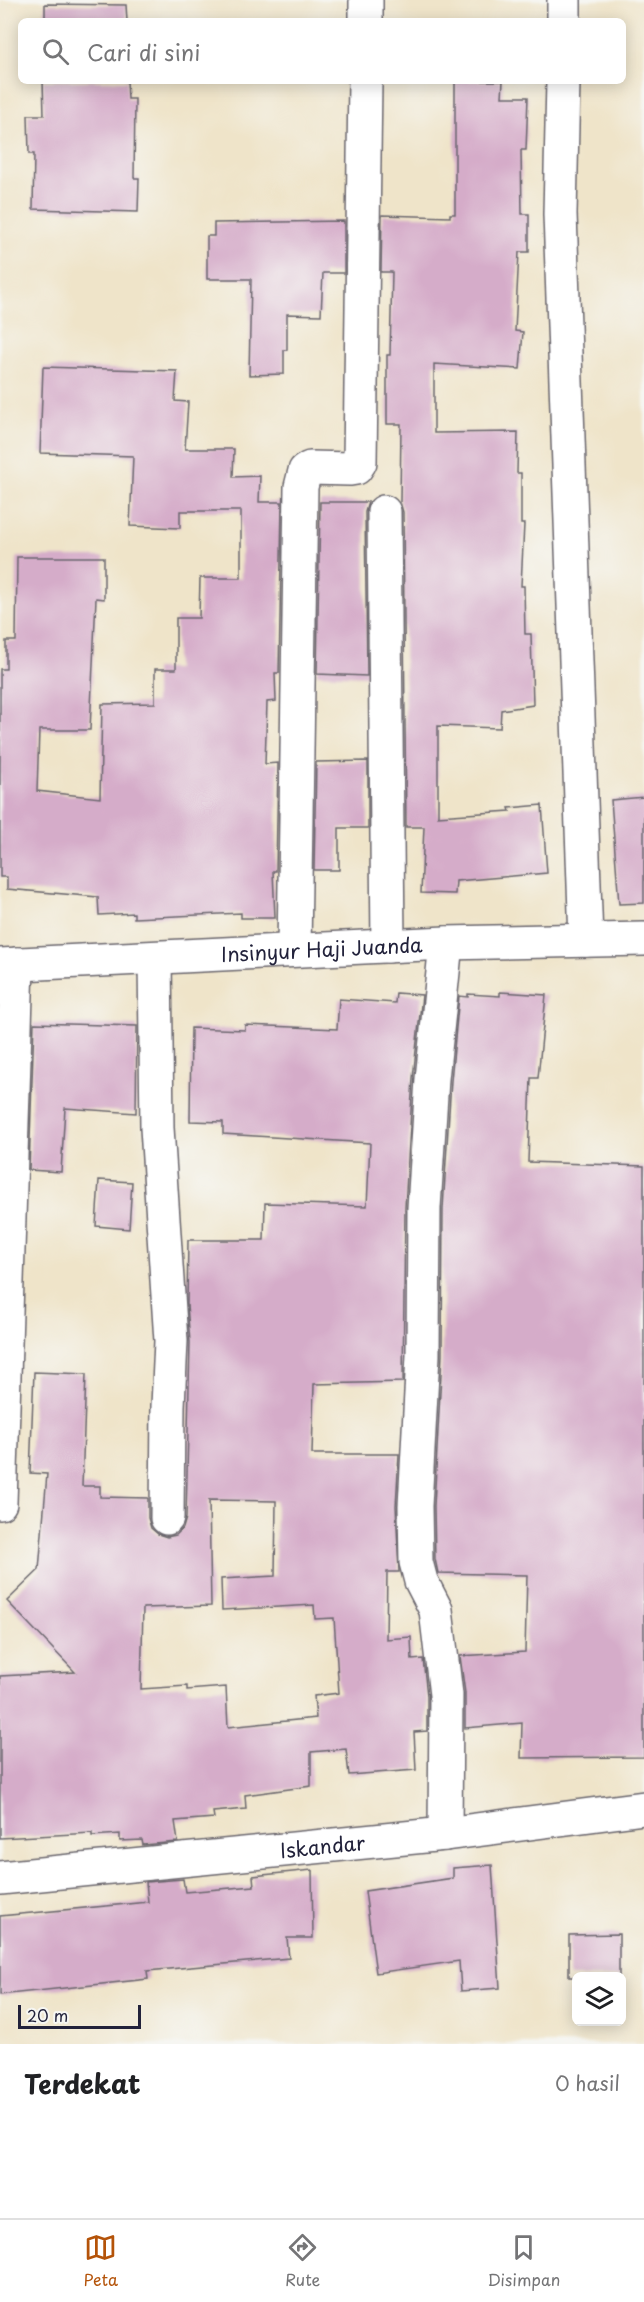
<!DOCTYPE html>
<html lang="id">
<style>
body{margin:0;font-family:"Playpen Sans",sans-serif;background:#f6f6f6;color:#202124}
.controls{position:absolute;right:18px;bottom:18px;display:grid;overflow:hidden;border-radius:9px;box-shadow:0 3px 15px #0003}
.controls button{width:54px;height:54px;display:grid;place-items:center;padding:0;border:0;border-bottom:2px solid #e0e0e0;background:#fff;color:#202124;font:30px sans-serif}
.scale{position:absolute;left:18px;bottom:15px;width:123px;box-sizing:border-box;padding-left:6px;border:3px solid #22223b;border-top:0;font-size:16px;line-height:21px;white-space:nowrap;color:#22223b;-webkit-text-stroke:4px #f6f6f2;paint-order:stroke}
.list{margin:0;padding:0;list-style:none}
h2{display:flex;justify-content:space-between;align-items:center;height:78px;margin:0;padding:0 24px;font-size:26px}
h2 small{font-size:20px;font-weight:400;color:#757577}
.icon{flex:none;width:33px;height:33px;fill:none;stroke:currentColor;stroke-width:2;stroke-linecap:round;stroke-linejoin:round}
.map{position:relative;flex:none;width:644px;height:2044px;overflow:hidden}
.search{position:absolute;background:#fff;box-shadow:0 3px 15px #0003;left:18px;right:18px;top:18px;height:66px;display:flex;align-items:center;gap:15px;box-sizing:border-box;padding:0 21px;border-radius:9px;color:#757577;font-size:22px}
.sheet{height:174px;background:#fff}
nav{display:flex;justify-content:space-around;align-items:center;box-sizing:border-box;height:84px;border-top:2px solid #e0e0e0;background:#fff;font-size:16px;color:#757577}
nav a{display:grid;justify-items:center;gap:3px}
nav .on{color:#b45309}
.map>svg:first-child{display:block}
</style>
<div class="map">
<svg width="644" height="2044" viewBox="0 0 644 2044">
<rect width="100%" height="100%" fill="#f6f6f2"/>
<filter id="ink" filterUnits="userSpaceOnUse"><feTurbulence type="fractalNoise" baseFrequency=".0167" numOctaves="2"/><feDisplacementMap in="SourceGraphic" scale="12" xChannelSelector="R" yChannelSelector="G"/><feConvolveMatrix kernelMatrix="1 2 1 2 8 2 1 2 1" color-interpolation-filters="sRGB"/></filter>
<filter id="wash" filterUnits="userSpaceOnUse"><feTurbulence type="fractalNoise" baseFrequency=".008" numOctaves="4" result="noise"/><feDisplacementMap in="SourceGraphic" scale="24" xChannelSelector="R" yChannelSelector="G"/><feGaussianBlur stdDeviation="1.35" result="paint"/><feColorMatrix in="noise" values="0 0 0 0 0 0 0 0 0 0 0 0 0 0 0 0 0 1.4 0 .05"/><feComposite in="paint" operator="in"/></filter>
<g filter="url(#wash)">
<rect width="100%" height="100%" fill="#efe4c9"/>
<g id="blocks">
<path fill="#d5acc9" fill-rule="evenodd" d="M45,4l81,1 1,16h-82z
M43,81h84l1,18h7l-1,79h5l-1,34 -105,-3 1,-55h-5l-1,-39h16z
M455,81h48l-1,16h26l-2,53h-5l1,64h7v38h-10l-4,79 8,1 -3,37 -86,-5v69l84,-1 -1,41h4v51h3l-3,62h3l1,48h6l2,71 -32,5 -1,18 -62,-2v90l72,-5 -1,-3 33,-3 5,68 -91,8 -1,13 -34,-1 3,-66h-18l-3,-315 -3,-10 1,-78h-14v-69h3l2,-83h-11l1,-57 68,2v-3h5z
M344,221v52h-21l-2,42 -34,-1v36h-3v24l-35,1 2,-96h-44v-43h7v-13z
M43,367l134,4 -2,30 13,1 -3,47h49l-1,28 27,-1 -1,26h23l-3,171h-4l1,28 -9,1 -2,62 13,-1 -2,108h-3l2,47h-34v-5l-107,5v-5l-35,2 -1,-18 -91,-8v-12h-7v-208h6v-28h10l1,-84h87v42l-8,-1 -6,132h-51l-2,61 63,7 2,-94 53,-1v-34h21v-51h23l1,-40h41v-67h-61v17l-50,-2 3,-70 -93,-3z
M320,502h48l-3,10 2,164 -50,-2z
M368,761v67h-29v42h-25l2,-108z
M644,797v106l-25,1 -8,-104z
M500,992l46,3 -8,83h-7l-3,84 116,4v591l-123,1 1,-35 -57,5v-35l-5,-37 65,-4 2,-77 -89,-2 -3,-14 -1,-53 8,-151 1,-146 8,-128 8,-85 9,1v-3l32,2z
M396,993l26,2 -9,83 -8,129 -2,175 -89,2 -2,70h87l-3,52 3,66h-12l-1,67 25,-2 1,23 11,-1 4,37v35l-13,1 2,38 -67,5 -3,-26 -35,3v34l-66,9 1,14 -33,3 1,6 -39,3 3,21 -35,3 -1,-5 -22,1v-7l-28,2v-3l-92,5v-162l75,-4 -68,-71 32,-31 8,-96 -17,-1 4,-101 52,2 -4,112h18v11l48,1v20l3,10 7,6 9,3 9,-2 7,-7 3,-10 4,-176 -3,-37 1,-65h76l1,-37 102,3 3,-63 -147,-9v-12l-33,-1 1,-93 54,2v-5l92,4 2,-30 56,4zM209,1500l67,1 -1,75 -54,3 1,31 92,-5 1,14 19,-1 5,75 -25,3 2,22 -88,9 -2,-40 -39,3v-4l-46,3 2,-81 68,-2z
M34,1023l103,3 -1,87 -71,-5 -4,64 -32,-2z
M99,1180l33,2 -3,47 -33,-3z
M492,1865l8,123 -39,3 -2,-30 -83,12 -11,-82 88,-13v-10z
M312,1870l1,68h-26l2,20 -142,13 1,8 -148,16v-79l148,-14 -2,-20 37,-3 2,13 69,-6 -1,-10z
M619,1934v43h-50v-42z"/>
</g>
</g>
<g filter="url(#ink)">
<use href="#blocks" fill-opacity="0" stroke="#6a666d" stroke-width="1.5"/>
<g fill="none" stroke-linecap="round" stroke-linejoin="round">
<defs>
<g id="minor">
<path d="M366,21v-21"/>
<path d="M564,21v-21"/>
<path d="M563,81l-3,133 26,726"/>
<path d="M384,512l4,434"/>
<path d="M294,949l7,-462 4,-16 5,-3 40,1 6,-1 4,-6 5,-381"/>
<path d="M155,958l2,170 14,213 -3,65 -1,112"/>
<path d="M0,1503l17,-539"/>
<path d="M445,1834l1,-139 -10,-85 -15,-29 -5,-19 -1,-56 8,-151 1,-147 8,-129 14,-136"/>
<path id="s1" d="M0,1878l445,-44 199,-26"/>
</g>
<g id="tertiary">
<path id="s2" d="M0,965l446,-22 198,-4"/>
</g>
</defs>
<use href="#minor" stroke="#6a666d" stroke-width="36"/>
<use href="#tertiary" stroke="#6a666d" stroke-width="36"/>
<use href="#minor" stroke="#fff" stroke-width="33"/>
<use href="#tertiary" stroke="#fff" stroke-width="33"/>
</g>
</g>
<g text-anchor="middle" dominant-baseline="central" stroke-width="5" stroke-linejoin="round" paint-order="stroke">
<g font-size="20" fill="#22223b" stroke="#f6f6f2">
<text stroke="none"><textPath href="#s2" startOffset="322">Insinyur Haji Juanda</textPath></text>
<text stroke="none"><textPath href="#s1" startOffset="324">Iskandar</textPath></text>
</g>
</g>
</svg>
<div class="controls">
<button><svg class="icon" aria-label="layers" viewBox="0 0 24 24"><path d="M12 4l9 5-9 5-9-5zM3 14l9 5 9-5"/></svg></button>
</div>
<div class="scale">20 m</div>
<div class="search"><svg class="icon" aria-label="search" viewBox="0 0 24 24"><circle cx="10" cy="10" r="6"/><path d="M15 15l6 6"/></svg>Cari di sini</div>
</div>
<section class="sheet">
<h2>Terdekat<small>0 hasil</small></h2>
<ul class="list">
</ul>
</section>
<nav>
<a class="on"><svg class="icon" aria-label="map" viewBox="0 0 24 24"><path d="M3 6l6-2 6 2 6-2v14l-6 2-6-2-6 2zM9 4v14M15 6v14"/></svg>Peta</a>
<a><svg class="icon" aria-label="directions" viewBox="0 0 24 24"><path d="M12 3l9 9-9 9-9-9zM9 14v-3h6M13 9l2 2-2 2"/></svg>Rute</a>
<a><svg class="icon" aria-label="saved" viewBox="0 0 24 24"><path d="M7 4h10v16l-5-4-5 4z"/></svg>Disimpan</a>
</nav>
